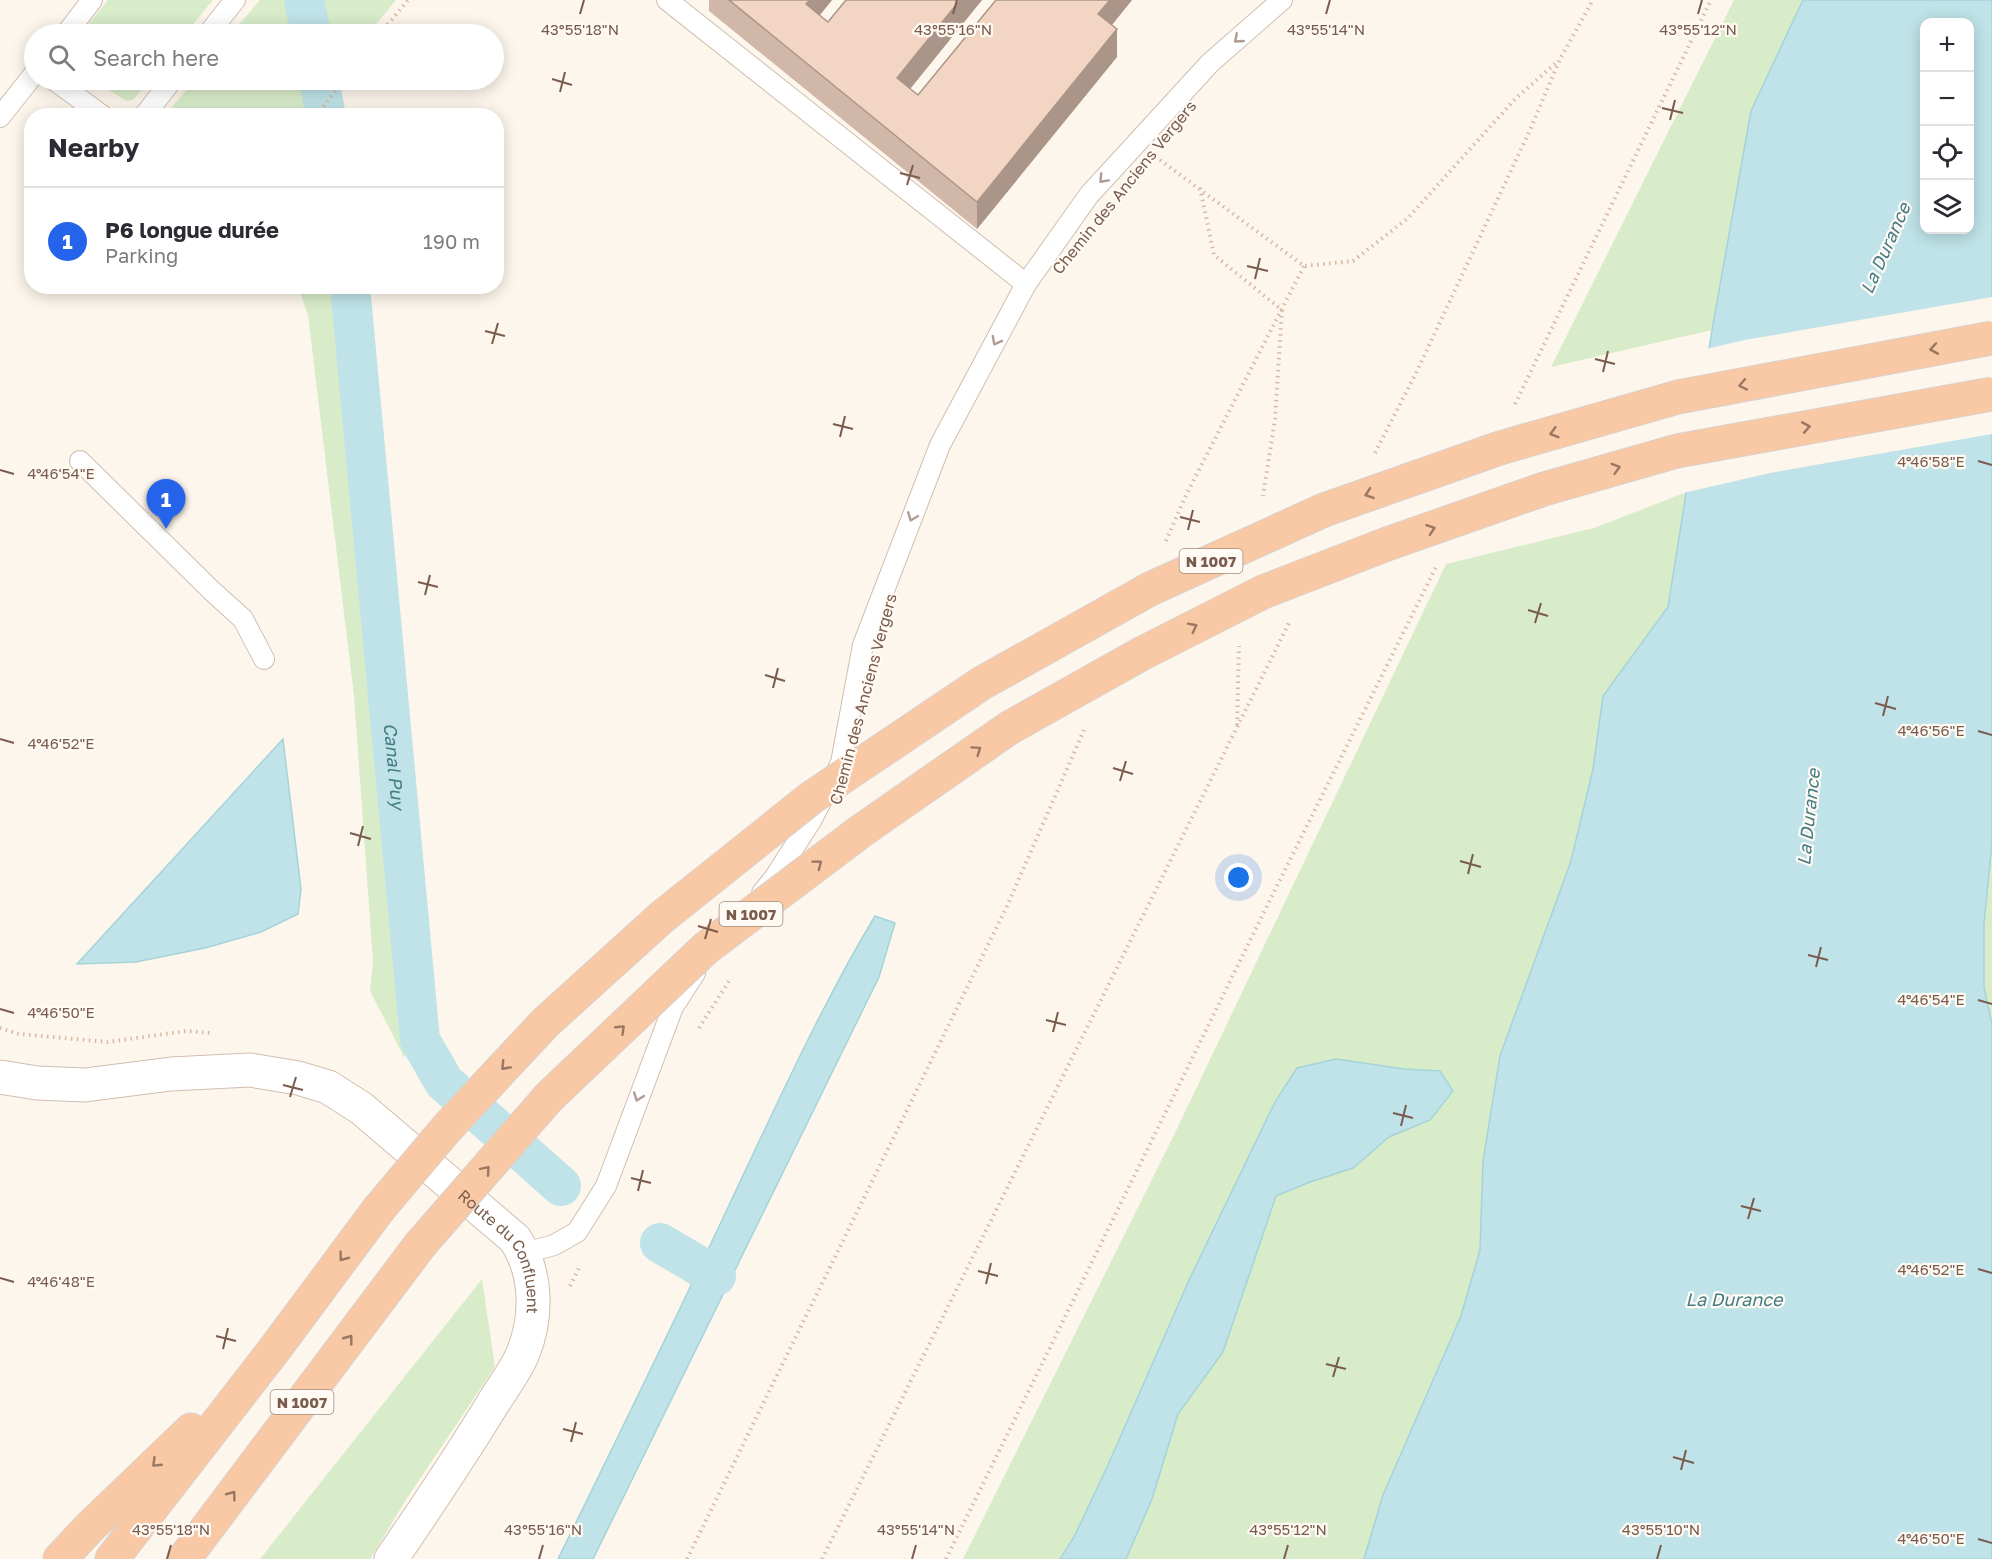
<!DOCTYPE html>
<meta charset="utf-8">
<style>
body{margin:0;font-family:"Golos Text",sans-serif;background:#f7f7f7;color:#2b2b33}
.controls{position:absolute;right:18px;top:18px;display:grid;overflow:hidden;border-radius:12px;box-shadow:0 3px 15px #0003}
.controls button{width:54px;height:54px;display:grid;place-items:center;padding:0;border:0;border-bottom:2px solid #e1e1e2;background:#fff;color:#2b2b33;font:30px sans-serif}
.you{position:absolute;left:1239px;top:878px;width:21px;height:21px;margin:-15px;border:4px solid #fff;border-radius:50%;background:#1a73e8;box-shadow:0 0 0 9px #1a73e833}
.badge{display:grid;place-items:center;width:39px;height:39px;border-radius:50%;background:#2563eb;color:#fff;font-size:20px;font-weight:700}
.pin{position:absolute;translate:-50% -50px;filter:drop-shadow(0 2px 3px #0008)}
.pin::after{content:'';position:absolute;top:32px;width:21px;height:18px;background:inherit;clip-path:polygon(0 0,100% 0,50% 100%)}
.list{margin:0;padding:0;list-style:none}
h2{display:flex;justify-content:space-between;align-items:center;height:78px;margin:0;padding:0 24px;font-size:26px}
h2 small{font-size:20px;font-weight:400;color:#7c7c81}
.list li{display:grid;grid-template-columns:39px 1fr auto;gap:18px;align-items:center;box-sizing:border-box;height:108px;padding:0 24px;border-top:2px solid #e1e1e2}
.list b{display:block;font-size:22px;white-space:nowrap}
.list p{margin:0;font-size:20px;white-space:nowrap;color:#7c7c81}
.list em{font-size:20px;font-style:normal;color:#7c7c81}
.icon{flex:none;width:33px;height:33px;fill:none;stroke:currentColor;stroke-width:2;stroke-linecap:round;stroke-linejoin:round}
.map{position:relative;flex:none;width:1992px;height:1559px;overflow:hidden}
.search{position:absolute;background:#fff;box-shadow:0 3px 15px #0003;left:24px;top:24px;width:480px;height:66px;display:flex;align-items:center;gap:15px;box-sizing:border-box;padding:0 21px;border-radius:33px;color:#7c7c81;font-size:22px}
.panel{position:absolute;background:#fff;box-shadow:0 3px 15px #0003;left:24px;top:108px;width:480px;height:186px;border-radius:24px}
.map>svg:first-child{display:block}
</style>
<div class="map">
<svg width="1992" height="1559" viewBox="0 0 1992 1559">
<rect width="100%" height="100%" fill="#fdf6ec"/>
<path fill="#d8ecc9" d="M108,0h105l-28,34h-104z
M260,0h42l5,34h-76z
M313,0h83l-28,34h-49z
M1734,0h70l-53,111 -39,219 -161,37z
M94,80h55l-16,20 -7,1z
M195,80h120l2,13 -18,22h-134z
M294,287h37l79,762 -6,8 -34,-66 3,-29 -19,-266 -46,-381 -9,-25z
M1692,490l-24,117 -65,89 -10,73 -22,92 -71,195 -17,105 -3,89 -19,66 -78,179 -19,64h-238l26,-60 26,-85 45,-62 53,-156 34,-14 43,-14 36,-31 41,-17 10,-49 -36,-2 -68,-10 -61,43 -167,363 -34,72 -15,22h-96l212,-426 271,-569 148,-36z
M1992,842v182l-8,-36v-64z
M482,1279l13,88 -88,131 -37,61h-110z"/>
<path fill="#bfe3e8" stroke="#a5d3da" stroke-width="1.5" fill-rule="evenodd" d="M1803,0h189v842l-8,82v64l8,36v535h-628l19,-64 78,-179 19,-66 3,-89 17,-105 71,-195 22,-92 10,-73 65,-89 44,-277 39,-219zM1924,22h46v208h-46z
M283,739l18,150 -3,25 -37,18 -56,16 -69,14 -59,2z
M875,916l20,7 -16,54 -286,582h-35c58,-118 116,-236 172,-356 46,-97 90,-195 145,-287z
M1336,1059l68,10 36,2 13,20 -23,29 -41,17 -36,31 -43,14 -34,14 -53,156 -45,62 -26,85 -26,60h-66l14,-22 34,-72 82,-187 85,-176 22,-34z"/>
<path fill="#fdf6ec" d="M1992,297v137l-222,39 -87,20 23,-144 39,-9z"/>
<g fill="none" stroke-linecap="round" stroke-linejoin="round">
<g stroke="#bfe3e8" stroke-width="40">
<path d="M304,0l7,34"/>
<path d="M319,80l7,36"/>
<path id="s1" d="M350,286l70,754 24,42 117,104"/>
<path d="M660,1243l56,33"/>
</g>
<defs>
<path id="service" d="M667,0l359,284
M66,34l26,-34
M208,34l27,-34
M54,80l49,36
M144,116l28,-36
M0,117l34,-43
M80,461l132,130 31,28 21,40
M762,893l13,-16 37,-58 29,-56 22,-118 77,-200 86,-161 63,-89 121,-132 72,-63
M525,1253l29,-8 23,-13 29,-46 67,-179 22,-34"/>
<g id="minor">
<path id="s2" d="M0,1077l37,6 48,2 86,-11 79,-4 48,8 30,9 33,21 154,131c22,33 23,77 8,114 -7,18 -21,35 -31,52 -32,52 -66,103 -101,154"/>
</g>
<path id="trunk" d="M60,1559l30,-32 101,-97
M112,1559l162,-209 104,-140
M184,1559l236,-314"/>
</defs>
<use href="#service" stroke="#d1beb0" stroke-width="22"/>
<use href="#minor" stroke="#d1beb0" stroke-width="35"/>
<use href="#trunk" stroke="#dad1cd" stroke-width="35"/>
<path stroke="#d9b8a5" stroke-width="4" stroke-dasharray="1.5 4.5" stroke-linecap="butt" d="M380,34l28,-34
M316,116l28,-36
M1160,160l144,106 49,-5 55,-43 107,-119 42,-37
M1200,188l14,67 68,55 -7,109 -12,77
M1515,404l196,-404
M1375,453l43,-84 112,-239 30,-71 33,-59
M1166,541l21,-48 117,-227
M1237,725l2,-79
M0,1028l19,6 89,8 78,-11 25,2
M699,1028l32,-50
M570,1286l10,-20
M687,1559l320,-653 77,-176
M822,1559l468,-938
M946,1559l320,-651 170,-341"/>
<use href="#service" stroke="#fff" stroke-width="20"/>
<use href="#minor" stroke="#fff" stroke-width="33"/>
<use href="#trunk" stroke="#f9c8a4" stroke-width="33"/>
<defs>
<path id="trunk-bridge" d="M378,1210l69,-82 98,-105 117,-106 149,-119 171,-115 168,-94 174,-79 176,-62 178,-51 314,-59
M420,1245l129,-148 157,-149 155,-117 148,-103 132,-74 122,-62 124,-48 157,-55 133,-38 315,-57"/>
</defs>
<use href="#trunk-bridge" stroke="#dad1cd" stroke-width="35" stroke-linecap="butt"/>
<use href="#trunk-bridge" stroke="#f9c8a4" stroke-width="33"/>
</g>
<path fill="#d1b7a8" d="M709,0h123l-12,15 8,7 18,-22h136l-72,89 8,6 214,-95 -20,25 5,32 -140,172 -268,-218z"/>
<path fill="#aa9588" d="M810,0h22l-26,32v-28z
M960,0h22l-85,105v-27z
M1110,0h22l-34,42v-28z
M1117,29v28l-140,172v-27z"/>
<path fill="#f3d5c3" stroke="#aa9588" stroke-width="1.5" d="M729,0h81l-4,4 22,18 18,-22h114l-63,78 21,17 78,-95h114l-12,14 19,15 -140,173z"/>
<defs><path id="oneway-chevron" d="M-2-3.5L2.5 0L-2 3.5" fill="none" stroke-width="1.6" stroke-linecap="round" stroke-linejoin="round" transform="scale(1.5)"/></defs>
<g stroke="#af9d94">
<use href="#oneway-chevron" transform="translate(1238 39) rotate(139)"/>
<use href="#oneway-chevron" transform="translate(1103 179) rotate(133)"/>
<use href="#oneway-chevron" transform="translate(996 341) rotate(118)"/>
<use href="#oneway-chevron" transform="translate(912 517) rotate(111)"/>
<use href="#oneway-chevron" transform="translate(638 1097) rotate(110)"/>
</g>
<g stroke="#9a7763">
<use href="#oneway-chevron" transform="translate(1934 349) rotate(170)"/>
<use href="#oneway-chevron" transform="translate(1743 385) rotate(169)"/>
<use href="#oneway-chevron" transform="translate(1806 427) rotate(-10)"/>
<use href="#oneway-chevron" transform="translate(1554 433) rotate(164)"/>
<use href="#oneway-chevron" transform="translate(1616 468) rotate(-16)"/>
<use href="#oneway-chevron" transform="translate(1369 494) rotate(161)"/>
<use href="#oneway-chevron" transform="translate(1431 529) rotate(-19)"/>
<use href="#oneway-chevron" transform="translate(1193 627) rotate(-27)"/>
<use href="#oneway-chevron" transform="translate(977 750) rotate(-35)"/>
<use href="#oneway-chevron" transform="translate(818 864) rotate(-37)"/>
<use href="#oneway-chevron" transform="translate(621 1029) rotate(-44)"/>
<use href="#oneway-chevron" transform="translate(505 1066) rotate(133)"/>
<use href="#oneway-chevron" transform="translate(486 1170) rotate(-49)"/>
<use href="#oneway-chevron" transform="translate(343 1257) rotate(127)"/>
<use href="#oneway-chevron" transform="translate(349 1339) rotate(-53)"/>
<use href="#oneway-chevron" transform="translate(156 1463) rotate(136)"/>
<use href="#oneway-chevron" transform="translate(232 1495) rotate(-53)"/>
</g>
<path fill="none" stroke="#7a5c4d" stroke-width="2" d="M580,14l4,-14M953,14l4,-14M1326,14l4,-14M1698,14l4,-14M552,79l20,6M560,92l5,-20M1662,108l21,5M1670,120l5,-20M900,173l20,5M907,185l6,-20M1247,266l21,5M1255,279l5,-21M485,331l20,5M492,344l6,-21M1595,359l20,5M1603,372l5,-21M833,424l20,5M840,437l5,-21M1978,461l14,4M0,470l14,4M1180,517l20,5M1188,530l5,-20M418,582l20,5M425,595l5,-20M1528,610l20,6M1535,623l6,-20M765,675l20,6M773,688l5,-20M1875,703l21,6M1883,716l5,-20M1978,731l14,4M0,739l14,4M1113,768l20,6M1120,781l6,-20M350,833l21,6M358,846l5,-20M1460,861l21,6M1468,874l5,-20M698,926l20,6M705,939l6,-20M1808,955l20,5M1816,967l5,-20M1978,1000l14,4M0,1009l14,4M1046,1020l20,5M1053,1032l5,-20M283,1085l20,5M290,1097l6,-20M1393,1113l20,5M1401,1126l5,-21M631,1178l20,5M638,1191l5,-21M1741,1206l20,5M1748,1219l6,-21M1978,1269l14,4M978,1271l20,5M0,1278l14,4M986,1284l5,-21M216,1336l20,5M223,1349l5,-21M1326,1364l20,5M1333,1377l6,-20M563,1429l20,5M571,1442l5,-20M1673,1457l21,6M1681,1470l5,-20M1978,1539l14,4M167,1559l4,-14M539,1559l4,-14M912,1559l4,-14M1284,1559l4,-14M1657,1559l4,-14"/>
<g text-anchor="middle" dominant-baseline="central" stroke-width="4.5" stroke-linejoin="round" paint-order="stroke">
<g fill="#fffaf3" stroke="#a28b7f" stroke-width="1.5">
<rect x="1179.5" y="549" width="63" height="24" rx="4.5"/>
<rect x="719.5" y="902" width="63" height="24" rx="4.5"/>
<rect x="270.5" y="1390" width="63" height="24" rx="4.5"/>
</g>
<g font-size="15" font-weight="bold" fill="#7a5c4d">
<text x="1211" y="561">N 1007</text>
<text x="751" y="914">N 1007</text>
<text x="302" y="1402">N 1007</text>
</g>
<g font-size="16" fill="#7a5c4d" stroke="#fffaf3">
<text transform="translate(1124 187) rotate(-51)">Chemin des Anciens Vergers</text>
<text transform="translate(863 699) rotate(-75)">Chemin des Anciens Vergers</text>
<text stroke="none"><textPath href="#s2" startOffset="576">Route du Confluent</textPath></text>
</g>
<g font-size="18" font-style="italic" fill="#437c86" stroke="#fffaf3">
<text transform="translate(1885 248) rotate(-66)">La Durance</text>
<text stroke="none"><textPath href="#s1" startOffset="482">Canal Puy</textPath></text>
<text transform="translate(1808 817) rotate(-84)">La Durance</text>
<text x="1734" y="1299">La Durance</text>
</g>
</g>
<g font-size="15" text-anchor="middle" fill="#7a5c4d" stroke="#fffaf3" stroke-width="4.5" stroke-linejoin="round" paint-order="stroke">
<text x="580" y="35">43°55'18"N</text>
<text x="953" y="35">43°55'16"N</text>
<text x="1326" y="35">43°55'14"N</text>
<text x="1698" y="35">43°55'12"N</text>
<text x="1931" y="467">4°46'58"E</text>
<text x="61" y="479">4°46'54"E</text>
<text x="1931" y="736">4°46'56"E</text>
<text x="61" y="749">4°46'52"E</text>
<text x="1931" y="1005">4°46'54"E</text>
<text x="61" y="1018">4°46'50"E</text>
<text x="1931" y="1275">4°46'52"E</text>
<text x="61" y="1287">4°46'48"E</text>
<text x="171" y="1535">43°55'18"N</text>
<text x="543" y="1535">43°55'16"N</text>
<text x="916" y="1535">43°55'14"N</text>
<text x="1288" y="1535">43°55'12"N</text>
<text x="1661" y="1535">43°55'10"N</text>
<text x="1931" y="1544">4°46'50"E</text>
</g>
</svg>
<div class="controls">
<button>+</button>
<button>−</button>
<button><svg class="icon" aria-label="locate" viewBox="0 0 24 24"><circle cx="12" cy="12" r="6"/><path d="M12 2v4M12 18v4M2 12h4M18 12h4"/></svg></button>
<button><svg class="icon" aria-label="layers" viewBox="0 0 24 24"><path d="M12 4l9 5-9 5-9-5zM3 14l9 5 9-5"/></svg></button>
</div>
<div class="you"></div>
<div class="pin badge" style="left:166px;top:529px">1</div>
<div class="search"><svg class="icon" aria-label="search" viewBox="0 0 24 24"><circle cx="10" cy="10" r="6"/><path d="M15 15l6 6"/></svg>Search here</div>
<section class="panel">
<h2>Nearby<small></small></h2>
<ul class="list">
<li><span class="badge">1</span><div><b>P6 longue durée</b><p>Parking</p></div><em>190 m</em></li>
</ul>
</section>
</div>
